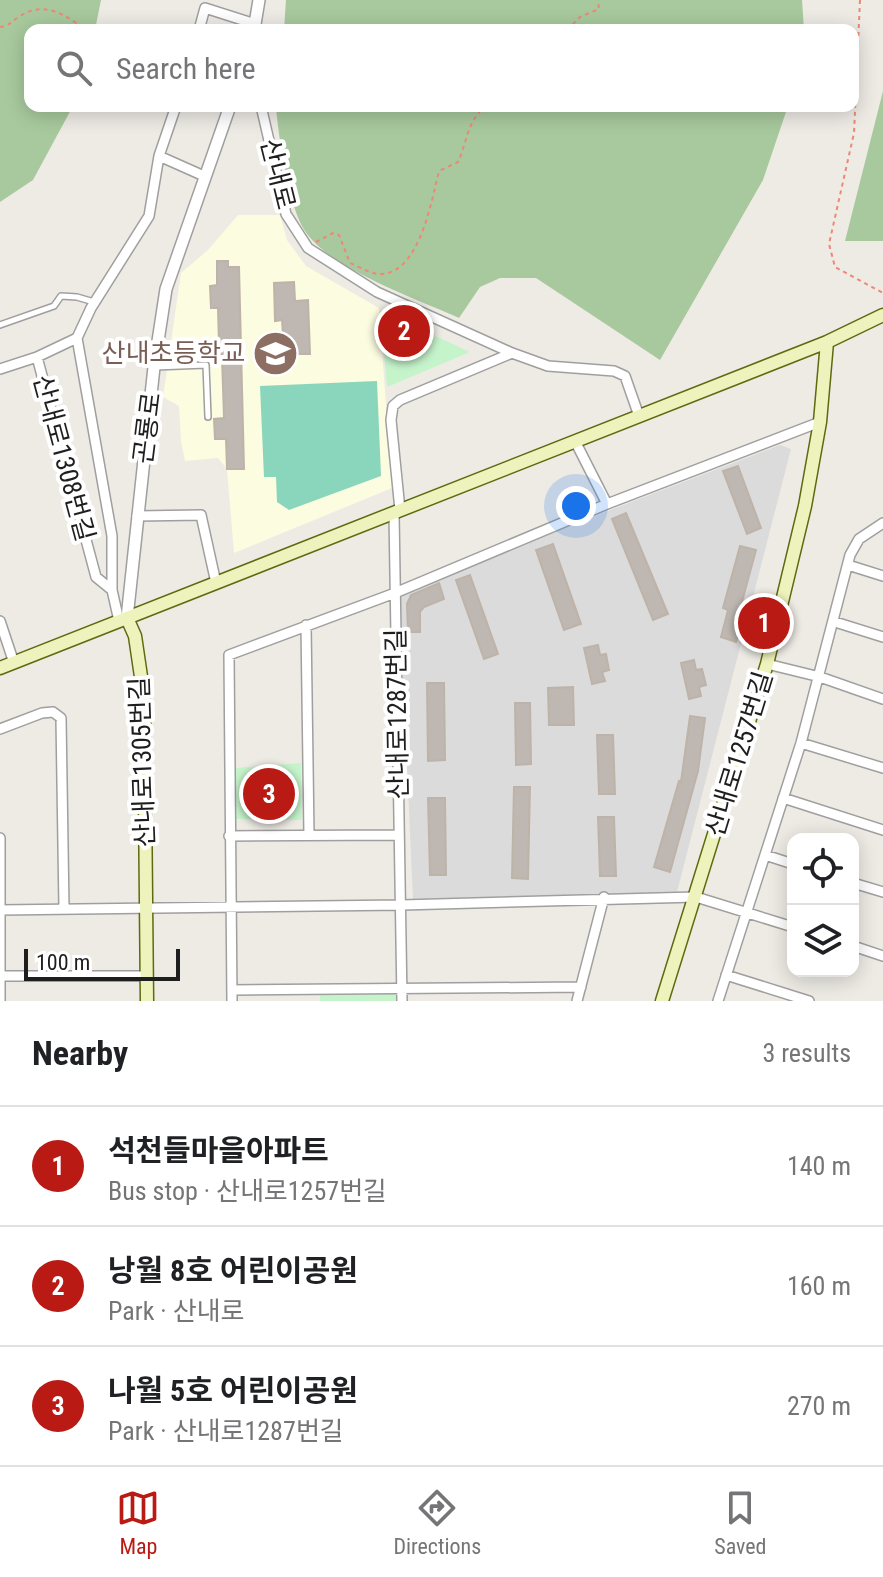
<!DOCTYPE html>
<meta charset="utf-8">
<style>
body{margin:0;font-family:"Roboto Condensed","Noto Sans KR",sans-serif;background:#f2f2f2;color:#202124}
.controls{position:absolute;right:24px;bottom:24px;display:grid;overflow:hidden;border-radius:16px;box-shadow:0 4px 20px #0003}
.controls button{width:72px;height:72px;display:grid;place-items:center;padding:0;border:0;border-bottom:2px solid #e0e0e0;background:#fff;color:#202124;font:40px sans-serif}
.scale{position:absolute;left:24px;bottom:20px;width:156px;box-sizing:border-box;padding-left:8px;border:4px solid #1e1e1e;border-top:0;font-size:22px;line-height:28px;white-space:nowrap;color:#1e1e1e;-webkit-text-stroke:6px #fff;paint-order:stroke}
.you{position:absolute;left:576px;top:506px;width:28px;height:28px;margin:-20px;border:6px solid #fff;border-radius:50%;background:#1a73e8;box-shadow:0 0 0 12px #1a73e833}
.badge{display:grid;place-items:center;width:52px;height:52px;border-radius:50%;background:#b91a13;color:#fff;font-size:26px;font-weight:700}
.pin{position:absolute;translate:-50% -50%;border:4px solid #fff;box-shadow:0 2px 8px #0006}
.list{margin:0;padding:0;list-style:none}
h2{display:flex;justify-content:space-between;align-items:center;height:104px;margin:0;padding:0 32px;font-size:34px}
h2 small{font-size:26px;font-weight:400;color:#757577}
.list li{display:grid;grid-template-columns:52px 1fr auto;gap:24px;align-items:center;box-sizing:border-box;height:120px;padding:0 32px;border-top:2px solid #e0e0e0}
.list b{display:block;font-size:30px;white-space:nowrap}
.list p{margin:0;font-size:26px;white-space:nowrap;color:#757577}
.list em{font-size:26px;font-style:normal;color:#757577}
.icon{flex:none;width:44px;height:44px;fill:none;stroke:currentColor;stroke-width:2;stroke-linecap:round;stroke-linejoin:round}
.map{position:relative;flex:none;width:883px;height:1001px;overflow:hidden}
.search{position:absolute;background:#fff;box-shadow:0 4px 20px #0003;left:24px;right:24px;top:24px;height:88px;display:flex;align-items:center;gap:20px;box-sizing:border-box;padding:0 28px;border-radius:16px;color:#757577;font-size:30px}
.sheet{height:464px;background:#fff}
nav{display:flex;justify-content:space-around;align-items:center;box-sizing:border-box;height:112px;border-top:2px solid #e0e0e0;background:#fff;font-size:22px;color:#757577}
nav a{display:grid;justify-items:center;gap:4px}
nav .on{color:#b91a13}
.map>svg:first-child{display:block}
</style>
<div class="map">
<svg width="883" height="1001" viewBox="0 0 883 1001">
<rect width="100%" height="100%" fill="#eeebe5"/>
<path fill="#dcdbdb" d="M780,445l11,4 -114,443 -264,7 -14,-308z"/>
<path fill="#fbfce0" d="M238,215h42l7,25 19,26 73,42 13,180 -158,65 -7,-84 -9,-11 -33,3 -4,-20 -2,-35 -16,-9 18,-124 27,-23z"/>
<path fill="#a8c99d" d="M0,0h101l-6,30h-65v76h43l-40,74 -33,22z
M286,0h516l2,30h-520z
M883,91v150h-38z
M276,106h512l-25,74 -103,180 -124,-82h-36l-20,9 -21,31c-42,-19 -129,-49 -154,-87 -16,-23 -27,-96 -29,-125z"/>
<path fill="#c5f4cb" d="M380,309v1l90,42 -83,35z
M301,763l1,57 -66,-1 -1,-51z
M395,992l1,9h-76v-8z"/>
<path fill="#8ad6bc" d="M377,381l4,95 -92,34 -12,-8 -1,-25h-12l-4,-91z"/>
<path fill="#beb7b2" stroke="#beb3a8" stroke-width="2" d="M217,261h11v6h11l5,202h-17l-1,-30h-11l-1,-20 10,-1 -2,-61h-20v-10l17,-1 -1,-38h-7l-1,-22 7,-1z
M294,282l1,19 13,-1 2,54h-20v-6l-6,1 -2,-29 -7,1 -1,-38z
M738,466l23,62 -14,6 -24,-63z
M626,513l42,101 -15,6 -41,-101z
M553,544l28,80 -17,6 -28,-80z
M740,546l16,4 -16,59 5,1 -9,32 -15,-5 7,-27 -5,-2z
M470,575l28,79 -14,5 -28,-79z
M439,583l5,16 -20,8 -4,5v20h-12l-1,-28 4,-9z
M598,645l2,10 6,-1 3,16 -7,2 3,9 -13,3 -8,-36z
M694,660l2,10 6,-1 4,16 -7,2 2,9 -12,3 -8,-36z
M427,683h17l1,77 -17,1z
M573,687l1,38h-25l-1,-37z
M515,703h15l1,61 -15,1z
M690,716l15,2 -7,53 -28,101 -16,-5 25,-86 2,1z
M597,735h16l2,59h-16z
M514,787h16l-2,92 -16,-1z
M428,798h17l1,77h-16z
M598,817h16l2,59h-16z"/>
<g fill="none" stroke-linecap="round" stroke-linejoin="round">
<defs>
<path id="service" d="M0,325l54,-19 7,-10 16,1 17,5
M155,367l51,-2 2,52"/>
<path id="minor" d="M199,30l6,-22 50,16
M261,106l25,108 22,34 69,44 135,61 36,13 66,5 11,5 14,40
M159,156l45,20
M37,357l59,220 16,13
M0,369l37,-12 40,-19
M575,441l32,63
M137,516l64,-1 15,68
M848,565l35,11
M0,621l14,42
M119,621l-7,-31v-54l-35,-198 14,-30 58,-92 10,-60 17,-50
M835,622l48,15
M306,625l3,210
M767,664l53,13 63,22
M0,729l42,-16 11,-1 8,6 3,191
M801,743l82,25
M783,798l100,32
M229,836l170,-1
M0,838v163
M765,855l28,9
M853,883l30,9
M0,910l402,-5 294,-8 97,30
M853,946l30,10
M726,975l83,26
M0,976h147
M232,990l349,-3
M232,1001l-3,-346 166,-62 212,-89 213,-82
M402,1001l-8,-487 6,-4 -9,-90 2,-14 7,-6 112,-47
M577,1001l27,-104
M718,1001l83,-258 49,-188 9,-16 24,-16"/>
<path id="tertiary" d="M254,30l5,-30
M127,618l27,-251 12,-78 64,-183"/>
<path id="secondary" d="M127,618l8,18 9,61 3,304
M0,668l827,-326 56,-27
M662,1001l105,-337 38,-158 15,-84 7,-80"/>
</defs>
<use href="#service" stroke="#9f9f9f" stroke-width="8"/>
<use href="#minor" stroke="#9f9f9f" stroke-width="12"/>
<use href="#tertiary" stroke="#9f9f9f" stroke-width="14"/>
<use href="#secondary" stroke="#5d6a0f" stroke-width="15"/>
<path stroke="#ec8877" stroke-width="2" stroke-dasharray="4 4" stroke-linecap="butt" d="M860,0l-6,133 -25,111 6,23 48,26
M0,27c8,-1 10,-4 17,-9 21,-15 39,-9 59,5l-1,7
M567,30l13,-13 19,-8 -1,-9
M316,242l17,-9 6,2 11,28c10,4 20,11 30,11 39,0 51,-71 58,-99l3,-5 17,-8c9,-19 9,-42 28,-56"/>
<use href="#service" stroke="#fff" stroke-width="5"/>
<use href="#minor" stroke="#fff" stroke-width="9"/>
<use href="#tertiary" stroke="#fff" stroke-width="11"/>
<use href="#secondary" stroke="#eef3bd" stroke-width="12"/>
</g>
<defs>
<symbol id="school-disc" viewBox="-11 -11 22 22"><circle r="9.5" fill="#8d6e63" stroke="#fff"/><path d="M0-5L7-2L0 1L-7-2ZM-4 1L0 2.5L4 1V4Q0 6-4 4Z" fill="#fff"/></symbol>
</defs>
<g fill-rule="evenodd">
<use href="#school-disc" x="250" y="328" width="51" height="51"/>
</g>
<g text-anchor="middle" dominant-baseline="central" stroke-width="8" stroke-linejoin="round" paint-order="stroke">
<g font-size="26" fill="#1e1e1e" stroke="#fff">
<text transform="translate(278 174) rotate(76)">산내로</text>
<text transform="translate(147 428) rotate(-83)">곤룡로</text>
<text transform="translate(64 458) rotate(75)">산내로1308번길</text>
<text transform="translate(397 714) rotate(-91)">산내로1287번길</text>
<text transform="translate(739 754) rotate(-73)">산내로1257번길</text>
<text transform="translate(142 762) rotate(-92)">산내로1305번길</text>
</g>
<g font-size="26" fill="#785e54" stroke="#fff" text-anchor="end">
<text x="245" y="353">산내초등학교</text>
</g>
</g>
</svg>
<div class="controls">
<button><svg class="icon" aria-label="locate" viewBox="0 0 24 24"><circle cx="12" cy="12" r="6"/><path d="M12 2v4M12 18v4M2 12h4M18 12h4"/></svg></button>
<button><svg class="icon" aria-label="layers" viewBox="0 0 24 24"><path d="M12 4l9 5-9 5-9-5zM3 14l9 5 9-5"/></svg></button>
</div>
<div class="scale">100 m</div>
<div class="you"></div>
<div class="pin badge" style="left:764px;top:623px">1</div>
<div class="pin badge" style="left:404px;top:331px">2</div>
<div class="pin badge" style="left:269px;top:794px">3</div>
<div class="search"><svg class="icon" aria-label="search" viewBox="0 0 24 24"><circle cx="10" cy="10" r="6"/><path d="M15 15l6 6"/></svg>Search here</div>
</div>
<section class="sheet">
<h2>Nearby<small>3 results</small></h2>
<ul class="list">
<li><span class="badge">1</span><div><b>석천들마을아파트</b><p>Bus stop · 산내로1257번길</p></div><em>140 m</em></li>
<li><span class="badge">2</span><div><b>낭월 8호 어린이공원</b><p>Park · 산내로</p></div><em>160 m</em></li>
<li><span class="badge">3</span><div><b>나월 5호 어린이공원</b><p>Park · 산내로1287번길</p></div><em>270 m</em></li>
</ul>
</section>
<nav>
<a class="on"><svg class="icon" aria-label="map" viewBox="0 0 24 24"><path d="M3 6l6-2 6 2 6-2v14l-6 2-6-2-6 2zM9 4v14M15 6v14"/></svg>Map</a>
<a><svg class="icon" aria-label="directions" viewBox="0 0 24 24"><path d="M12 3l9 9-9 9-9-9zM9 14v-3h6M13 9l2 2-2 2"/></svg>Directions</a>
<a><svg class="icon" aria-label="saved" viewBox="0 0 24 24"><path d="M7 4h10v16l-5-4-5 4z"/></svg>Saved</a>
</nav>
